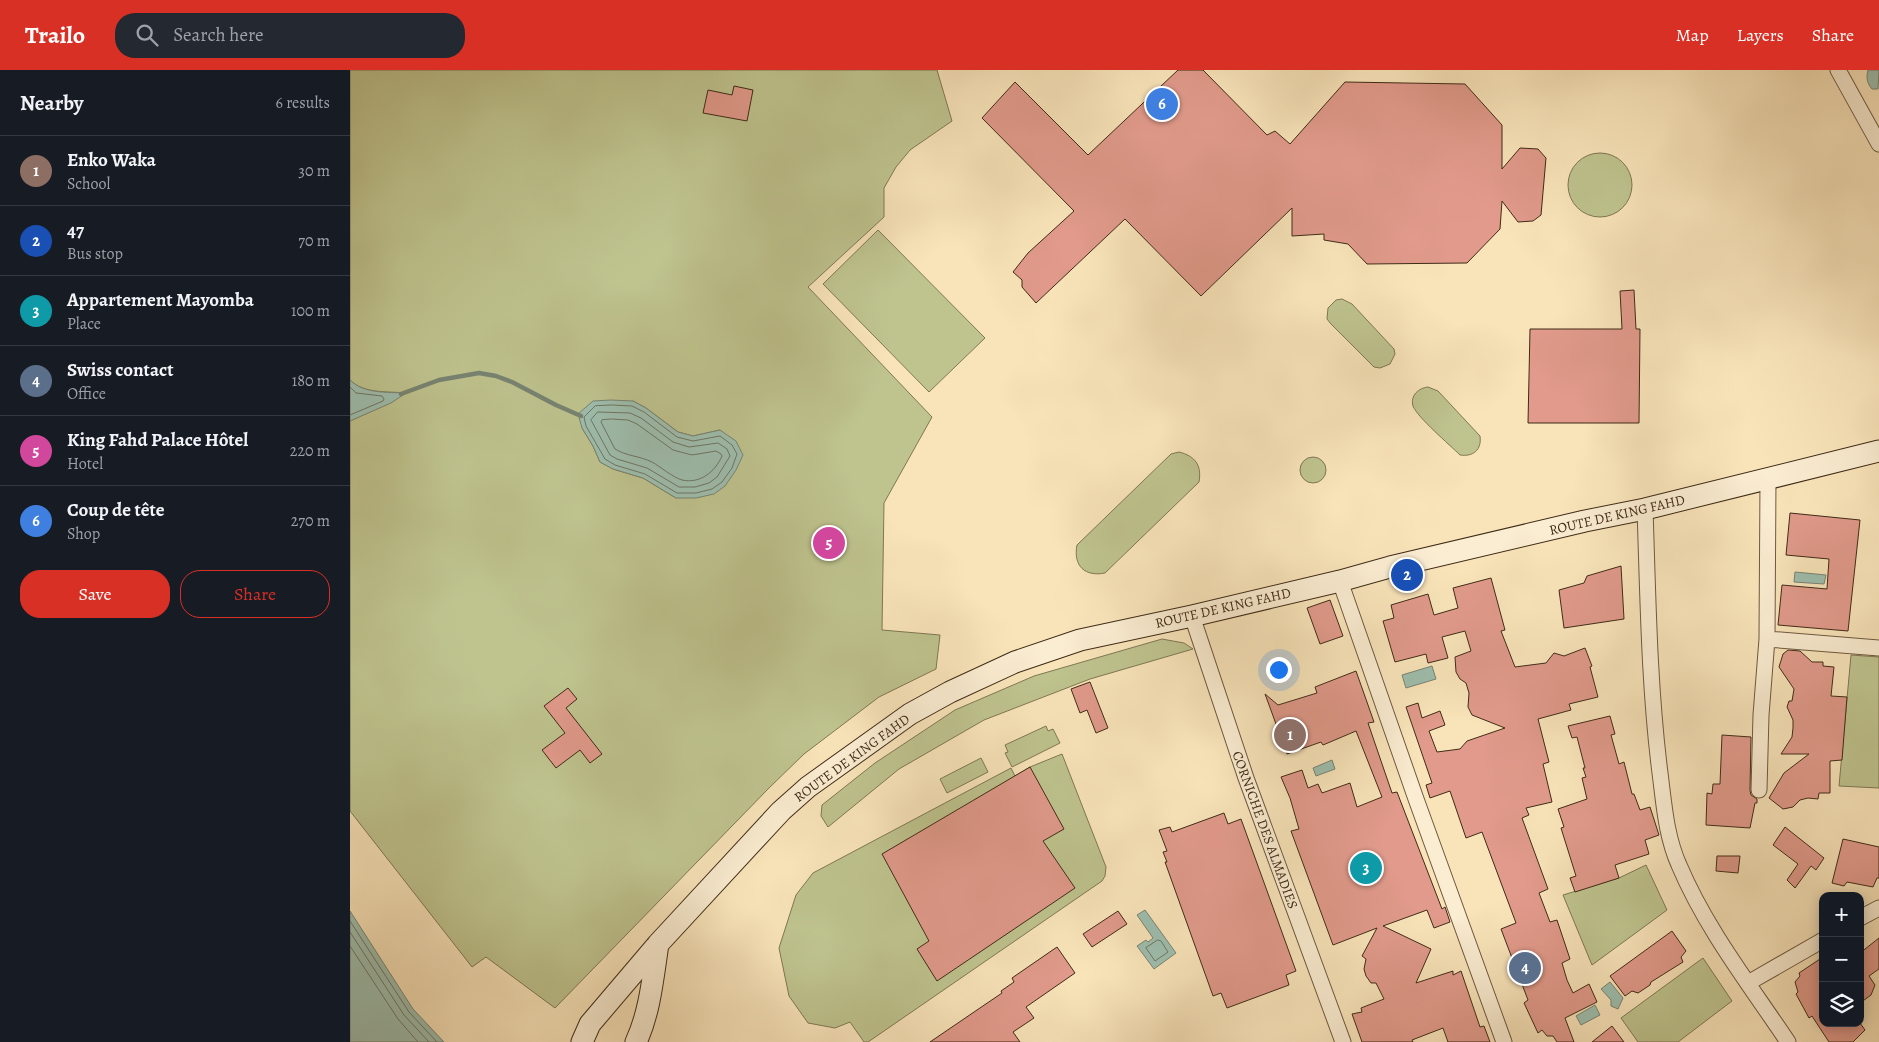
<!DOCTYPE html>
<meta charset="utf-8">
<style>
body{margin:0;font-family:Alegreya,serif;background:#242831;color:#f1f3f6}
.controls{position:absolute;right:15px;bottom:15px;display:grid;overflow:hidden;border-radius:10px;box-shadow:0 2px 12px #0003}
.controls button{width:45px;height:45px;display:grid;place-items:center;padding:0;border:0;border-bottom:1px solid #363941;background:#171b24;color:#f1f3f6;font:25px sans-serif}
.you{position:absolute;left:928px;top:599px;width:18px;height:18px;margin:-12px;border:4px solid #fff;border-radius:50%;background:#1a73e8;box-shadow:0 0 0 8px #1a73e833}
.badge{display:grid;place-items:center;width:32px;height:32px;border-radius:50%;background:#d93025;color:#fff;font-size:16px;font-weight:700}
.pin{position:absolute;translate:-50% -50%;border:2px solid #fff;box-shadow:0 1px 5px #0006}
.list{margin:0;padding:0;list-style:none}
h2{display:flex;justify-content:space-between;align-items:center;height:65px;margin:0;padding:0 20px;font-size:21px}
h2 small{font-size:16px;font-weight:400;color:#9ea1a6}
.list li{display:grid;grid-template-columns:32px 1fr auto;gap:15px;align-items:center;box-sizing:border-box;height:70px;padding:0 20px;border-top:1px solid #363941}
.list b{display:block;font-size:19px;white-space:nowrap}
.list p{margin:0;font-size:16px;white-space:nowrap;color:#9ea1a6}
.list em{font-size:16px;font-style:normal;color:#9ea1a6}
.actions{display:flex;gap:10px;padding:15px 20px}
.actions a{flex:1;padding:11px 0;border:1px solid #d93025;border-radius:20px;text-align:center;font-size:18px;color:#d93025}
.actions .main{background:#d93025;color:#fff}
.icon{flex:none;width:28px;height:28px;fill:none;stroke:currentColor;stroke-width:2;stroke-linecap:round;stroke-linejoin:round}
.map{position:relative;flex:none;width:1529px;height:972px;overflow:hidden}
header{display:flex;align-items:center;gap:30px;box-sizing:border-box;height:70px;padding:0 25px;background:#d93025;color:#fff}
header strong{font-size:24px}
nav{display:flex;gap:28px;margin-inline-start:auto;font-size:18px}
.search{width:350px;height:45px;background:#242831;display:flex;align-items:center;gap:12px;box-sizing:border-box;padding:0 18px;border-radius:20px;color:#9ea1a6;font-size:19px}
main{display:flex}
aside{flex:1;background:#171b24}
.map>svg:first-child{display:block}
</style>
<header>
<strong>Trailo</strong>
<div class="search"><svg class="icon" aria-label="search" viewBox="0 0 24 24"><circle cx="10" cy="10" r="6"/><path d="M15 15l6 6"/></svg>Search here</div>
<nav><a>Map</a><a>Layers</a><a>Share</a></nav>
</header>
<main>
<aside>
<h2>Nearby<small>6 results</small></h2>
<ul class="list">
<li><span class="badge" style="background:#8d6e63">1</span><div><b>Enko Waka</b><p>School</p></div><em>30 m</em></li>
<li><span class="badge" style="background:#1a4fb4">2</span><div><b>47</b><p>Bus stop</p></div><em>70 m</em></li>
<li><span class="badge" style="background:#0f9aa8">3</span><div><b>Appartement Mayomba</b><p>Place</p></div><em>100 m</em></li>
<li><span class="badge" style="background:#5c6f8a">4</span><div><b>Swiss contact</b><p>Office</p></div><em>180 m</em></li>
<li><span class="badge" style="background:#d1479c">5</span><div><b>King Fahd Palace Hôtel</b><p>Hotel</p></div><em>220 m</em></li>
<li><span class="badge" style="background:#3f7fe0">6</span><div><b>Coup de tête</b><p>Shop</p></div><em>270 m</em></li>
</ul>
<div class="actions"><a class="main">Save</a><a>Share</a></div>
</aside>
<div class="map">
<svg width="1529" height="972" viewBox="0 0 1529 972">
<rect width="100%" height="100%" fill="#f9e4ba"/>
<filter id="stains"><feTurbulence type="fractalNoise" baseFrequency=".004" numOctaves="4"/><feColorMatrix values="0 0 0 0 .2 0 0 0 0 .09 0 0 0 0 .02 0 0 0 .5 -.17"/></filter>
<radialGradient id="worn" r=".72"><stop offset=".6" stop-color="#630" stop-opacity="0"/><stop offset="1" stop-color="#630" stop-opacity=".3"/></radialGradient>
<path fill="#bfc48f" stroke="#7f7853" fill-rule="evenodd" d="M0,0h587l15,51 -42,29 -14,17 -12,21v29l-76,70 124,130 -48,86 -2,127 58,5 -4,34 -57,28 -75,57 -35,34 -214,220 -69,-51 -14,10 -122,-156v-390l55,-28c-19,-2 -41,1 -55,-13zM283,331l13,7 32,24 15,4 27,-6 -44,68 -33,-20 -30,-9 -13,-7 -7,-16 -11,-18z
M1218 115a32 32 0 1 1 64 0a32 32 0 1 1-64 0Z
M528,160l107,108 -56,54 -106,-108z
M992,229l10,5 42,45 1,5 -5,10 -10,4 -6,-1 -43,-43 -4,-5 1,-11 8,-8z
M1078,317l10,4 42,45c2,14 -7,21 -20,19 -10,-10 -43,-38 -47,-49 -3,-11 6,-18 15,-19z
M829,382c16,4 23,13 20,30l-94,91c-20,4 -32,-7 -28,-28l94,-91z
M950 400a13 13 0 1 1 26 0a13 13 0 1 1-26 0Z
M812,569l22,4 9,6 -103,30 -106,41 -85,49 -71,58 -7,-11 1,-11 53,-42 80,-53 79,-34z
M1501,585l28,2v131l-40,-2z
M696,656l2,5 5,-2 7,14 -48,24 -7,-14 3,-1 -3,-7z
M712,684l44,113 -1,9 -3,5 -234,161h-4l-14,-20 -15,6 -27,-5 -19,-27 -10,-48 17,-53 17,-22 198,-105 4,8 15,-9z
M631,688l7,14 -41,21 -7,-14z
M1296,795l21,45 -75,55 -29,-70 56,-17z
M1353,888l29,43 -54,41h-40l-17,-24z"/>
<path fill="#9ebfaf" stroke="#788472" d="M1518,0h11l-1,19h-6c-5,-6 -6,-11 -4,-19z
M0,310c14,14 37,12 56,13l-15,10 -41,18z
M261,330l22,1 13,7 32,24 15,4 27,-6 16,11 7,14 -7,15 -11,16 -11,8 -18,4h-20l-33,-20 -30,-9 -13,-7 -7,-16 -11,-18 -4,-14 15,-13z
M1445,502l31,3 -2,9 -30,-2z
M1082,596l4,13 -30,9 -4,-13z
M982,690l3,9 -19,7 -3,-8z
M795,840l31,43 -22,16 -17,-23 9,-6 2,2 5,-4 -16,-23z
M0,841l63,98 31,33h-94z
M1260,912l13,16 -5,11 -7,-3v-6l-10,-11z
M1245,935l5,10 -19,10 -5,-9z"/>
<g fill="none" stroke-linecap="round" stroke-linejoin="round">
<path stroke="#6e7563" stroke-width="1" d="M0,317l6,6 26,3 2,3 -1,2 -33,14
M262,335l20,1 12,6 33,25 16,4 27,-5 12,9 5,9 -5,14 -10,14 -10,7 -16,4h-19l-32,-19 -30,-9 -10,-6 -19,-33 -2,-9 11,-11z
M248,342l32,1 11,5 32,24 16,5 29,-4 9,6 3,7 -13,21 -8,6 -14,4h-16l-32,-19 -30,-9 -7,-4 -19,-35z
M262,349l16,1 9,4 36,26 19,5 24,-4 5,3 1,2c-7,16 -22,28 -40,24 -10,-3 -21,-13 -30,-18 -12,-6 -26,-6 -37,-13l-14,-27 1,-2z
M0,851l59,91 28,30
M0,862l54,83 25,27
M808,870l3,1 7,11 -13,9 -9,-13z
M0,876l48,73 20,23"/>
<path stroke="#788472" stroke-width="4.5" d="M51,324l38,-14 40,-7 17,3 16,6 44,23 25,11"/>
</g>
<path fill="#e19a8b" stroke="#3f2b17" d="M828,0h25l64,65 8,-4 15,13 55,-62 120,2 37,41v44l18,-21 18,1 8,9 -5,57 -8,6 -15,1 -16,-21 -2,28 -33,34 -100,1 -19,-20 -24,-4v-6l-32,2v-28l-91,88 -76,-77 -89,84 -14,-16v-7l-9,-8 15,-19 46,-42 -92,-93 33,-36 73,73z
M384,16l19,4 -6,31 -44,-8 5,-23 24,5z
M1284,220l2,39h4l-1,94h-111l2,-94h92l-2,-38z
M1440,443l70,7 -12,111 -70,-6 4,-40 45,4 2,-30 -43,-4z
M1271,496l3,53 -60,9 -5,-38 25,-7 3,-7z
M1141,508l14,52 -4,1 14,36 31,-4 8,-10 10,3 21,-8 7,18 -2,1 8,30 -29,7 2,6 -33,9 11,43 -6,2 9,38 -26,6 3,7 -7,3 26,71 -9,4 11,29 7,-2 13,39 -8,4 5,17 6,13 16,-9 8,18 -32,16 9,24h-17l-4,-6h-6l-5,-6 -4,3 -14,-30 4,-3 -27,-71 15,-6 -34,-91 -16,6 -16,-47 -20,7 -4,-13 6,-2 -26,-76 12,-4 4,15 18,-7 5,14 -16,6 8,21 23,-3 7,-8 38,-13 -33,-13 -4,-8 1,-14 -3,-10 -6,-4 -4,-7 -1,-15 16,-6 -6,-20 -23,6 6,21 -20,5 -2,-9 -31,8 -12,-41 11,-3 -3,-13 37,-11 6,21 24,-7 -5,-20z
M980,530l13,36 -23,8 -13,-36z
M1438,580l12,1 12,11h11v4l11,1 -3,29 16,1 -5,63 -12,1v32h-11l-1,6 -10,-1 -8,2 -7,7 -10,2 -14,-11 15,-25 25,-19h-28l11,-17 1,-9v-8l-6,-13 2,-6h3l2,-12 -15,-22 4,-13z
M1006,601l18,51 -6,1 24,70 5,-1 45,117 3,-2 5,15 -16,6 -7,-18 -44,16 48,23 -15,34 37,-12v4l8,-4 19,56 4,-1 6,16h-42l-5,-14 -31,12 1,2h-51l-10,-28 10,-2 -1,-4 23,-9 -8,-16h-5l-5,-7 -2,-7 2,-10 -4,-3 15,-28 -44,17 -42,-114 8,-2 -9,-31 -9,-21 21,-7 6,18 10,-4 4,9 28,-10 7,24 25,-10 -26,-66 -33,14 -2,-3 -34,12 -22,-60 13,11 39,-12 -2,-6z
M740,612l18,46 -12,5 -9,-23 -7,3 -9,-24z
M218,618l9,11 -11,9 36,46 -12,9 -10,-13 -24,18 -14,-18 23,-17 -21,-27z
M1260,646l5,18 -4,1 8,29 5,-2 8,32h2l6,16 10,-3 9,28 -14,5 4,14 -34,11 4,13 -44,14 -5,-14 6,-2 -15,-48 3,-1 -6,-18 29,-10 -5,-21 4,-1 -3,-9h2l-8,-31 -5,1 -4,-12z
M1372,665l29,2 -1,53 1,5 6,4v4h-2l-5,25 -44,-3 1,-32 5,1 1,-10h7z
M680,697l34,62 -21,12 32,47 -138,93 -20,-32 12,-8 -47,-87z
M874,743l4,11 13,-5 55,152 -10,4 3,10 -62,23 -6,-15 -8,3 -48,-134h2l-4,-10 4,-1 -8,-21 11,-3 2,5z
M1435,757l39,31 -8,12 -5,-4 -16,22 -8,-8 11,-16 -25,-19z
M1493,769l36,8v31h-2l-4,9 -26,-5 -3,4 -12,-3z
M1367,786h23l-2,17 -22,-2z
M768,841l9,13 -35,23 -9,-13z
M1322,861l14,20 -5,6 2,5 -32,20 -1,3 -12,8 -6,-2 -7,5 -15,-20z
M1529,868v31l-10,7 6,9 -4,10 -11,8v-50z
M707,877l18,26 -49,34 8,11 -21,14 7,10h-90l72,-49 -1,-2 13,-9 -2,-4z
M1473,887v66h37l5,7 -12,12h-24l-17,-26 -3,2 -13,-24 2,-2 -3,-10 5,-6 -1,-3z
M1262,956l12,16h-32z"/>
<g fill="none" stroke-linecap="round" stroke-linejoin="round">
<defs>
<path id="street" d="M1488,0l41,74
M1295,439c3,88 4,177 15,264 4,31 6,63 19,92 27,64 71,120 109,177
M990,511l76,218 88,243
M842,546l54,162 97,264
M1417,569l112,9
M1409,720l2,-75 6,-76 1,-160
M1510,848l19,-10
M1398,913l75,-43"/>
<path id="secondary" d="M232,972l8,-18 68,-80 123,-133 27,-24 102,-73 40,-22 65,-30 65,-22 112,-24 148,-35 50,-14 195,-46 60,-12 234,-58
M286,972c14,-30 17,-65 22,-98"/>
</defs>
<use href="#street" stroke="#6e5940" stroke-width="17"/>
<use href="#secondary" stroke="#3f2b17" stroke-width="23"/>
<use href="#street" stroke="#fbedd2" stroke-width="15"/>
<use href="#secondary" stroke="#fbedd2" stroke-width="21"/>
</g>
<g text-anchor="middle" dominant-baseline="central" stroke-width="4.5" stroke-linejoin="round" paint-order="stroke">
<g font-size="14" fill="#3f2b17" stroke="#fbedd2">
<text transform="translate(1267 445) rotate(-13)">ROUTE DE KING FAHD</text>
<text transform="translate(873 538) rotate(-13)">ROUTE DE KING FAHD</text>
<text transform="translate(502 688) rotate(-36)">ROUTE DE KING FAHD</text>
<text transform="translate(915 760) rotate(70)">CORNICHE DES ALMADIES</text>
</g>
</g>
<rect width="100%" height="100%" filter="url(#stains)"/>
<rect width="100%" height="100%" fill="url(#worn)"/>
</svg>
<div class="controls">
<button>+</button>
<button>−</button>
<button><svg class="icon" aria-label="layers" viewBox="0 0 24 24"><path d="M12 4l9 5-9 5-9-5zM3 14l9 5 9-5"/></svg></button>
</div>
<div class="you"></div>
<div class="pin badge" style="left:940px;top:665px;background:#8d6e63">1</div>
<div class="pin badge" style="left:1057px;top:505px;background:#1a4fb4">2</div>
<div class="pin badge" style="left:1016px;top:798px;background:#0f9aa8">3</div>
<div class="pin badge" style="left:1175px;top:898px;background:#5c6f8a">4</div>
<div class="pin badge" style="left:479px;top:473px;background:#d1479c">5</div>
<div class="pin badge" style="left:812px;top:34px;background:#3f7fe0">6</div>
</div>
</main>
